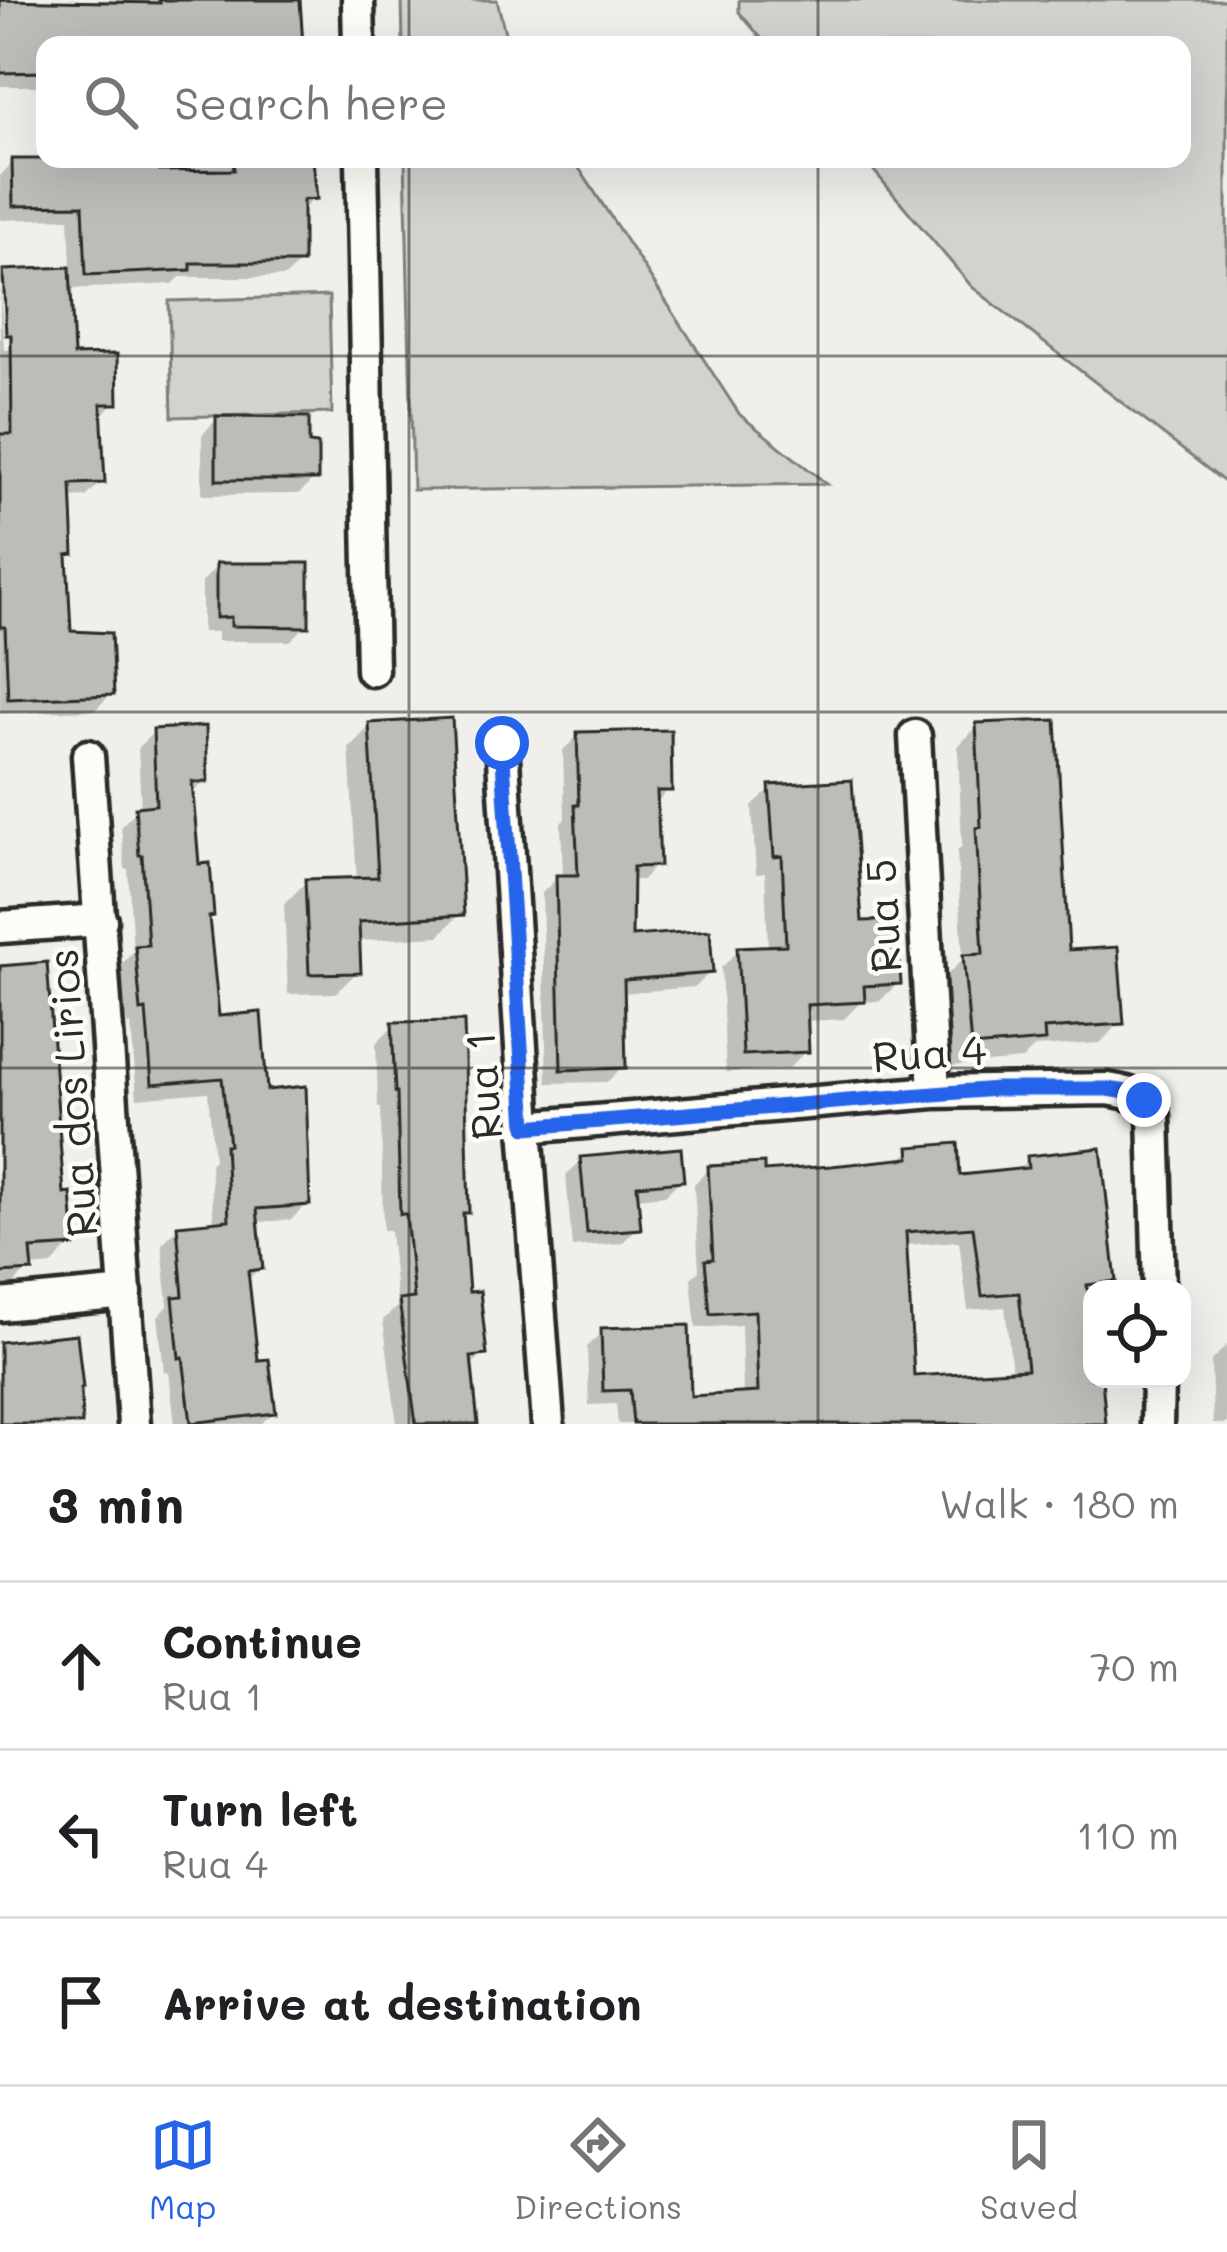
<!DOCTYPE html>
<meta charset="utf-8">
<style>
body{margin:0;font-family:Mali,sans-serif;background:#f2f2f2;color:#202124}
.controls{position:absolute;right:36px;bottom:36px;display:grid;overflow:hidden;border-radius:24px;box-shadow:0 12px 48px #0002}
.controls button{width:108px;height:108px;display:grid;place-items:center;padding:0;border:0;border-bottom:3px solid #e0e0e0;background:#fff;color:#202124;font:60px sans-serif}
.stop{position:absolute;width:36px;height:36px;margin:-27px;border:9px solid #2563eb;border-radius:50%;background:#fff}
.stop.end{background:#2563eb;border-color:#fff;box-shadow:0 3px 12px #0008}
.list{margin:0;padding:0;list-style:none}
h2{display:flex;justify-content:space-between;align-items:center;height:156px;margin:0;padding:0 48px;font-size:51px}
h2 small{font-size:39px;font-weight:400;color:#757577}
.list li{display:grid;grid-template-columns:78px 1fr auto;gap:36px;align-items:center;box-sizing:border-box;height:168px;padding:0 48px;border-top:3px solid #e0e0e0}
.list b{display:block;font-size:45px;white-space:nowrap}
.list p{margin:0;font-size:39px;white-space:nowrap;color:#757577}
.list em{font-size:39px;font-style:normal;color:#757577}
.icon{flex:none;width:66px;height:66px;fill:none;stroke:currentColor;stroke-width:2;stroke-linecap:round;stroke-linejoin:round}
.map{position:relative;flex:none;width:1227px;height:1424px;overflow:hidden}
.search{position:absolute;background:#fff;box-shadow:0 12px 48px #0002;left:36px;right:36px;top:36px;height:132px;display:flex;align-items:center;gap:30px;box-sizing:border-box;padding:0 42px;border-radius:24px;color:#757577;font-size:45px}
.sheet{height:660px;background:#fff}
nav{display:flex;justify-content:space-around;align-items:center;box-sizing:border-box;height:168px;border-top:3px solid #e0e0e0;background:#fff;font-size:33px;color:#757577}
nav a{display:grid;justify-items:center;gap:6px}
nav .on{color:#2563eb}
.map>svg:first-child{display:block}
</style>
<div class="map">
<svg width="1227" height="1424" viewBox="0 0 1227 1424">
<rect width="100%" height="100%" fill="#f0efeb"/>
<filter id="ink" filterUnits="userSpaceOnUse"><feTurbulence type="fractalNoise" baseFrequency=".00833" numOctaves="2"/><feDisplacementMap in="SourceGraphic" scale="24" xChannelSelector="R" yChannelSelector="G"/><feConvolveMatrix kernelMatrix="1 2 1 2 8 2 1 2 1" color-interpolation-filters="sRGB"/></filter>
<g filter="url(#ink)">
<path fill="#d3d2cf" stroke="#7f7e7d" stroke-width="3" d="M402,0h95l11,45h-105z
M739,0h488v484l-255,-197 -108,-128h318v-114h-415l-28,-33z
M405,159h168l167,256 87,69 -414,6z
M329,296l3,117 -160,4 -3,-116z"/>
<path fill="#0003" fill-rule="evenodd" d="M0,0h298l3,45h-256v41h-45z
M45,154v5h265l4,39 -14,14v50l-15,15h-105l-7,7 -105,5 3,69 44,44 -16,16 2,64 -15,15 -17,1 2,55 -7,7 4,74 43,60 -16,16 -95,3v-436l4,-4 67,-3 -2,-52 -69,2v-44l13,-14h24zM0,284h6l4,66h-6z
M217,419l89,27 9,32 -16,16 -97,1v-60z
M217,566l89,60 -16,15h-73v-9h-15v-50z
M370,726l90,188 -21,22 -82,5 1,30 -22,22 -48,1 -4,-90 22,-22 51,-1 -8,-133z
M978,726l88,227 54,70 -20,20 -65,4 -13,13 -71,6 -7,-88 19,-19 -6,-108 5,-5 -4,-100z
M154,732l51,48 -15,15 6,72 15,48 -4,5 10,99 48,74 42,111 -16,16 -36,2 5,46 -14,13 9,83 18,48 -12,12h-86l-6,-52h-5l-6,-56 10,-10 -6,-62 16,-16 36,-3 -4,-61 4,-4 -6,-68 -71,6 -6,-74 -4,1 -6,-60 12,-13 -5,-83h-3l-4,-43 16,-16h4l-3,-63z
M579,735l90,54 -15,16 3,59 -15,16h-12l-1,59 81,33 -15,15 -74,6 2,73 -16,16 -60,1 -5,-190 15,-15h6l-2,-55 4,-4 -2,-69z
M771,788l127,195 -18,18 -19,1 -17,17 -39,2 1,30 -18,18 -62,3 -5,-104 18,-18 29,-2 -3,-75 -9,1 -4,-68z
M0,969l72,275 -20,21 -23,2 -20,23 -9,1z
M394,1025l72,187 -6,5 6,78 18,59 -15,14 6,56h-78l-14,-104 14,-13 -7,-77h-7l-2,-122h-3l-2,-65z
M911,1150l47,28 57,-5 13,-14 85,121 -9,9h-12v7l-6,1 6,51v31h7l4,45h-485l-2,-20 -27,1 -2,-58 16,-16 85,69 55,-4 -2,-71 -45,3 -5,-50 8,-7 -5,-87 15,-15 52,5 137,-12zM959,1241l9,69 37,-3 7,66 -101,6 -7,-134z
M582,1160l99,20 -16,15 -30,3 3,29 -16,16 -50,4 -6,-72z
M1227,1345v79h-14l-2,-63z"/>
<path fill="#bdbcb8" stroke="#2b2b2b" stroke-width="3" fill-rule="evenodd" d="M0,0l160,3 -1,-3h141l3,45h-258v27l-45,1z
M12,159h147l1,12 74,-1 -1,-11h80l4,40 -14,1v63h-112v7l-105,5 -3,-70 -70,1z
M70,267l4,88 43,-1 1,50h-17l4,79 -34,1 3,70 -7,1 4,76 40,2 3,62 -106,4 -3,-72h-5v-193h12l-1,-99h-5l-3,-65z
M216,416l93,1v26l9,1v36h-102z
M216,563h93v64l-78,-1v-9l-15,1z
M452,718l12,197 -105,7 2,51 -52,1 -4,-95 73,-2 -9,-154z
M1056,720l13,230 49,-3 6,77 -80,5 1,12 -74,6 -8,-92 20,-1 -7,-126 5,-1 -5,-104z
M206,726l2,56h-16l7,82 11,-1 4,53 -5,1 10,99 42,-4 6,78 39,-4 4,119 -53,4 6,60 -15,2 10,89 11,-1 7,54 -85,10 -8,-66 -4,1 -6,-61 10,-1 -6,-71 52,-5 -4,-75h4l-7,-67 -70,6 -6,-74 -5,1 -6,-65 13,-1 -6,-90h-3l-4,-48 21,-2 -3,-76z
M671,730l1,61h-15l3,75 -27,1 -1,69 78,-6 3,43 -89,7 2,88 -65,2 -5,-195h22l-3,-70h4l-2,-73z
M852,780l10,141 35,-1 4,64 -37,2 1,16 -58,3 2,47 -66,3 -6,-108 49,-2 -4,-89 -8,1 -5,-72z
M47,962l17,232 7,-1 4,53 -44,3 2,22 -33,2v-307z
M464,1021l5,192h-6l6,79 11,-1 7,64 -16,2 7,67h-62l-17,-124 15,-2 -8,-84h-6l-3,-122h-2l-3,-70z
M958,1143l2,32 68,-7 -1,-12 74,-8 15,133 -29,4 5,39v55h10l4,45h-473l-3,-34 -27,1 -2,-63 88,-3 2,71 67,-4 -3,-81 -45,3 -5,-54 8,-1 -5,-93 56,-3v8l67,-5 79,-8 -1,-11zM973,1227l9,69 37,-3 8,76 -113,7 -8,-144z
M681,1148l3,33 -47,4 4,44 -54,4 -7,-76z
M77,1334l6,54h-2l1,36h-82v-82z"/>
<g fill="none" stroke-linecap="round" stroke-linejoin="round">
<defs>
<path id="minor" d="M358,0l1,45
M362,159l10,511
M915,736l19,356
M502,743l24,384 22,297
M88,756l46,668
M0,927l101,-7
M526,1127l408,-35 174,-3c23,4 33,5 46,26l5,174
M0,1305l126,-12
M1157,1424l1,-45"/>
</defs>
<use href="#minor" stroke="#2b2b2b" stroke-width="39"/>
<use href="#minor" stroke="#fdfcf7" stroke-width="30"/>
</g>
</g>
<g fill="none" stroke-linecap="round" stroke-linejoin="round" filter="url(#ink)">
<path stroke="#2563eb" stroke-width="15" d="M502,743l24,384 470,-38h112l19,3 17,8"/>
</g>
<path fill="none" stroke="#2b2b2b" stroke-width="3" stroke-opacity="0.55" d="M409,0v45M818,0v45M409,159v1265M818,159v1265M0,356h1227M0,712h1227M0,1068h1227"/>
<g text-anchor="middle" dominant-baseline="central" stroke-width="9" stroke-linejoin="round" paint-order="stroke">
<g font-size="42" fill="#2b2b2b" stroke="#fdfcf7">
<text transform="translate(882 916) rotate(-93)">Rua 5</text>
<text transform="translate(929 1052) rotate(-4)">Rua 4</text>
<text transform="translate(482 1086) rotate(-94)">Rua 1</text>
<text transform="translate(71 1093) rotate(-94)">Rua dos Lirios</text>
</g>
</g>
</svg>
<div class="controls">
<button><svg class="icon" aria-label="locate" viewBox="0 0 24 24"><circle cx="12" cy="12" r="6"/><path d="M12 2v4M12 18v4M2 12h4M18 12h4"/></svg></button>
</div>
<div class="stop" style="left:502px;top:743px"></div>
<div class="stop end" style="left:1144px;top:1100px"></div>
<div class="search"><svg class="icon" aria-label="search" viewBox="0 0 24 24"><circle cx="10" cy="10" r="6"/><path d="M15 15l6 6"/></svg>Search here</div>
</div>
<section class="sheet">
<h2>3 min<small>Walk · 180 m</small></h2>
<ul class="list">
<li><svg class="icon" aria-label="ahead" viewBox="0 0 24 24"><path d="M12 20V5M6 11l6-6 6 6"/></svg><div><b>Continue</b><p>Rua 1</p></div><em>70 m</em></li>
<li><svg class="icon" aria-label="left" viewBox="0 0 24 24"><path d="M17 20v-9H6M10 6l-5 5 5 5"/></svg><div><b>Turn left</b><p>Rua 4</p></div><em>110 m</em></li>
<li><svg class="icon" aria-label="arrive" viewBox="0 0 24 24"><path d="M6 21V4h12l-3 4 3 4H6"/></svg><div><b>Arrive at destination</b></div></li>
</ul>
</section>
<nav>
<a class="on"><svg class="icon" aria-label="map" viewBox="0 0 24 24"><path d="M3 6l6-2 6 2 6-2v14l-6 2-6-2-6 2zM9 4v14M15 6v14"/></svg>Map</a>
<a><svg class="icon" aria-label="directions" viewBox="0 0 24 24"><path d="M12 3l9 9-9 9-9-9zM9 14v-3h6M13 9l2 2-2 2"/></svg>Directions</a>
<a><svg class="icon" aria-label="saved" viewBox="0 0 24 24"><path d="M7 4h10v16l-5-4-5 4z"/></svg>Saved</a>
</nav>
